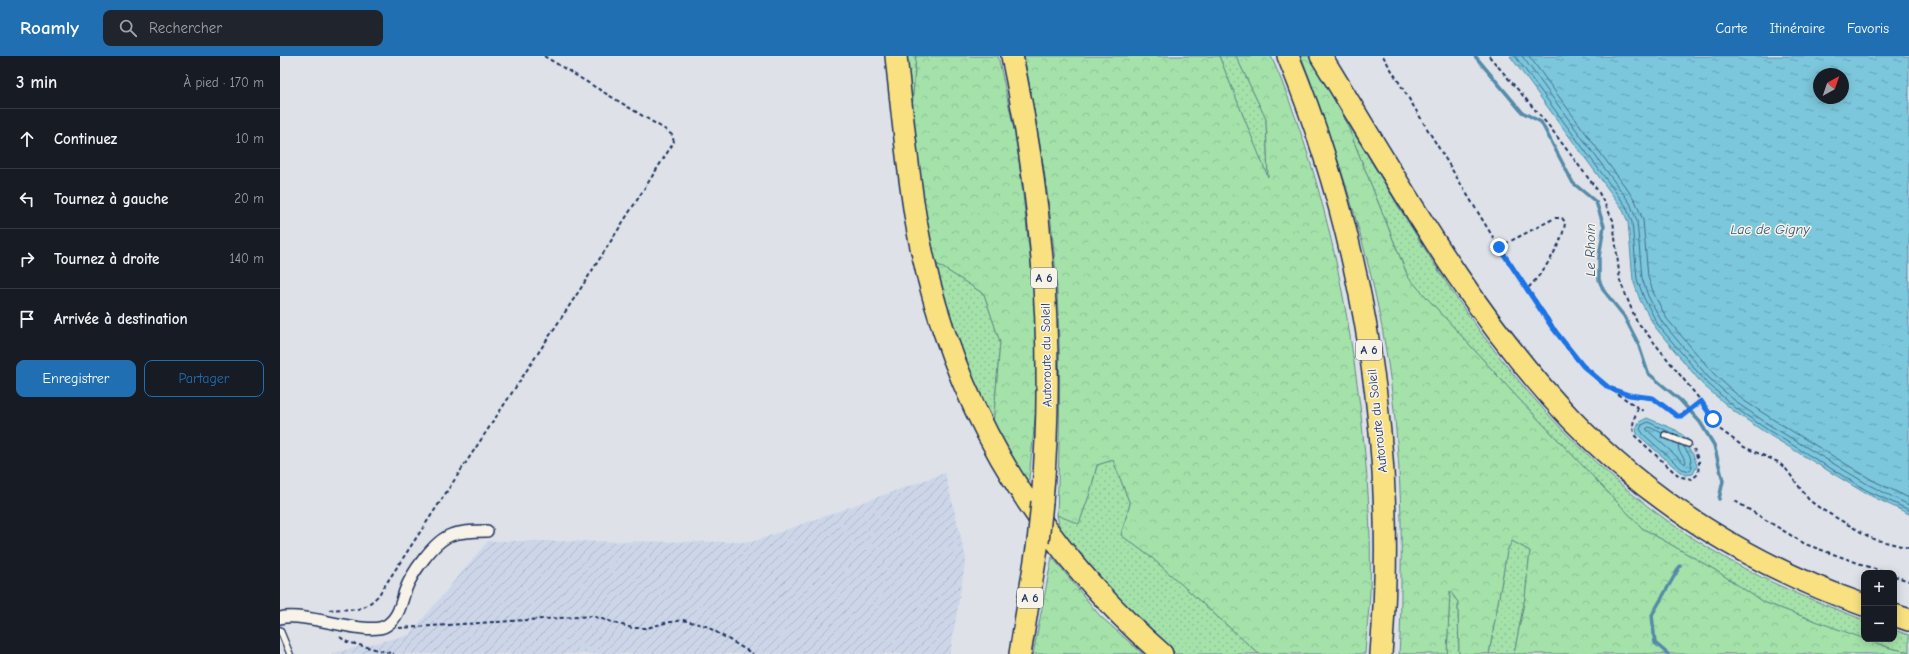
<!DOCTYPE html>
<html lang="fr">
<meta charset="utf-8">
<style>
body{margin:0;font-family:"Comic Neue",sans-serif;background:#20242c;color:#f1f3f6}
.controls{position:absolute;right:12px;bottom:12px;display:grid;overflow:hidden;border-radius:8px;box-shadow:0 2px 10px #0003}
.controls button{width:36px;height:36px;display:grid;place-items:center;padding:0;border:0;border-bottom:1px solid #363941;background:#171b24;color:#f1f3f6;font:20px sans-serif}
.compass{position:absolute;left:1533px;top:12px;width:36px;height:36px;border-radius:50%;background:#171b24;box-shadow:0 2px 10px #0003;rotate:40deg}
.stop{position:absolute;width:12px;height:12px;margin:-9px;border:3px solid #1a73e8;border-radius:50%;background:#fff}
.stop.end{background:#1a73e8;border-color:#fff;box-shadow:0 1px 4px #0008}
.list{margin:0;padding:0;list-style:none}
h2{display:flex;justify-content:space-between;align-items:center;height:52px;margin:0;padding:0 16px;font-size:17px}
h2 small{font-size:13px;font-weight:400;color:#9ea1a6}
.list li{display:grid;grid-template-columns:26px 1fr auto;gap:12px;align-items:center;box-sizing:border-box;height:60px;padding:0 16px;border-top:1px solid #363941}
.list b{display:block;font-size:15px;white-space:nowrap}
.list em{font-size:13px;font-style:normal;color:#9ea1a6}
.actions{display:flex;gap:8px;padding:12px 16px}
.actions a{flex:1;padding:9px 0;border:1px solid #1f6fb2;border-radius:8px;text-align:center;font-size:14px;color:#1f6fb2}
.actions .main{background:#1f6fb2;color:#fff}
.icon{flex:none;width:22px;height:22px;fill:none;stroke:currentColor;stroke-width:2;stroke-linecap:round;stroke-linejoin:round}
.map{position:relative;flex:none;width:1629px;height:598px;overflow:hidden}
header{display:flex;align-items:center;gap:24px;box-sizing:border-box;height:56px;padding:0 20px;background:#1f6fb2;color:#fff}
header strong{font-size:19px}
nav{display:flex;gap:22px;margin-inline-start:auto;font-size:14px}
.search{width:280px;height:36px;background:#20242c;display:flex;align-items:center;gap:10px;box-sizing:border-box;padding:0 14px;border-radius:8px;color:#9ea1a6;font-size:15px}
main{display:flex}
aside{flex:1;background:#171b24}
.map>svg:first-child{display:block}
</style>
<header>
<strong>Roamly</strong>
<div class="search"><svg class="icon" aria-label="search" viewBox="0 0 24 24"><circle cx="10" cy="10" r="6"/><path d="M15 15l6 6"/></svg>Rechercher</div>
<nav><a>Carte</a><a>Itinéraire</a><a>Favoris</a></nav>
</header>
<main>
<aside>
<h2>3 min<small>À pied · 170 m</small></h2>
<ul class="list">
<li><svg class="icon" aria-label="ahead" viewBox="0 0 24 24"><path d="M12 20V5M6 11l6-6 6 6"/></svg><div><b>Continuez</b></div><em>10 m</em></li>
<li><svg class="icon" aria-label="left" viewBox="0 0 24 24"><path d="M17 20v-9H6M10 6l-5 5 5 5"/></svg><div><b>Tournez à gauche</b></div><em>20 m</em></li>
<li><svg class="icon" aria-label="right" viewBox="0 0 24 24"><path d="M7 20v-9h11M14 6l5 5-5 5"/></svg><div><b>Tournez à droite</b></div><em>140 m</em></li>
<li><svg class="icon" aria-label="arrive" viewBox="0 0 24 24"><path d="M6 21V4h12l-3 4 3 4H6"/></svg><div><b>Arrivée à destination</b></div></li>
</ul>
<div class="actions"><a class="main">Enregistrer</a><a>Partager</a></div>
</aside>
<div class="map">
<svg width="1629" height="598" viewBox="0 0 1629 598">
<defs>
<pattern id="industrial-furrows" width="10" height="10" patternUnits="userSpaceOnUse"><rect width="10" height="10" fill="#ccd6e8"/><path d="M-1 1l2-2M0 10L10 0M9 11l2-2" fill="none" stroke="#afb8c9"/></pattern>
<pattern id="grass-dots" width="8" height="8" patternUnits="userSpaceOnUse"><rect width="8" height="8" fill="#a4e2aa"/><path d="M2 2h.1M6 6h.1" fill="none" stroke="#8dc295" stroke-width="1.8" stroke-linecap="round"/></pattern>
<pattern id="forest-crowns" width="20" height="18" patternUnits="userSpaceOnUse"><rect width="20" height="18" fill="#a4e2aa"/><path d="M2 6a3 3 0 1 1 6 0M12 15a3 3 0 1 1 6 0" fill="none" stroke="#8dc295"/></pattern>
<pattern id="water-ripples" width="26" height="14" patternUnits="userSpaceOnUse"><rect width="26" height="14" fill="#7bc7db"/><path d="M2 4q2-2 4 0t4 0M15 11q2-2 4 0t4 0" fill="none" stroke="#64a2b5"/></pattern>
</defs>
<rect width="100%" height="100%" fill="#dee2e8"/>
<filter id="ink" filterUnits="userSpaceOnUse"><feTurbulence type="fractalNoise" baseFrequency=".025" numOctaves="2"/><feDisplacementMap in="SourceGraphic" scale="8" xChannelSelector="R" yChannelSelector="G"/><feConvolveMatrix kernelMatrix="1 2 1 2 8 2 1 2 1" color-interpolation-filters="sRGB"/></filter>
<g filter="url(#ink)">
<path fill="url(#industrial-furrows)" d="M665,417l21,85 -16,96h-621l80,-19 79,-94 264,1z"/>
<path fill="url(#grass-dots)" stroke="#608884" d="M625,0h11l-5,67z
M939,0h17l30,63 2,59z
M1064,61c33,53 64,107 98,159 69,107 159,208 270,274 48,30 99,50 152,70v19l-101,-37 -48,-32 -73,-42 -125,-131 -109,-120z
M654,206l50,32 16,48 -7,84 -24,-45 -33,-107z
M833,404l17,44 -9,31 31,23 107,96h-83l-32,-28 -83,-92 -4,-19 22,8 11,-30 7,-28z
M1232,485l18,10 -5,47 -11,56h-25l18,-103z
M1170,535l8,11 1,52h-12z
M1614,574l15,5v17l-19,-4 -25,-9h29z"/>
<path fill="url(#forest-crowns)" stroke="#608884" d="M636,0h82l19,87 16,139 5,107 -10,100 -35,-63 7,-84 -16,-48 -50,-32 -21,-112 -2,-27z
M744,0h195l49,121 -2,-58 -30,-63h35c49,111 74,230 89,350 7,62 12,124 10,187 -1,20 -4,41 -5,61h-106l-107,-96 -31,-23 9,-31 -17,-44 -16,5 -7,28 -11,31 -22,-9c3,-88 5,-176 -3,-264 -6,-66 -18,-130 -30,-195z
M1021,0h9l34,61 64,160 109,120 125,131 73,42 48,32 127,46 19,4v2h-395l11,-56 5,-47 -18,-10 -5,10 -18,103h-30l-1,-52 -8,-11 -3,63h-48c2,-27 2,-53 2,-80 2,-99 -7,-205 -31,-302 -18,-73 -42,-145 -69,-216z
M772,501l48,59 43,38h-110z"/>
<path fill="url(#water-ripples)" stroke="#558aa9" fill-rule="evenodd" d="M1230,0h399v458l-44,-21 -99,-60 -31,-21 -32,-27 -48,-58 -15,-27 -7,-20 -5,-58 -6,-14zM1539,18h24v24h-24z
M1367,362l29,12 14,11 -3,6 6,7 4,12 -4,8 -8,1 -5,-3 -43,-38 -1,-5 3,-7z"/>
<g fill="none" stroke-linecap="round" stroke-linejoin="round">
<path stroke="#416c90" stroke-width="1" d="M1235,0l111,150 6,16 5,57 7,19 14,27 48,57 31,27 31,21 98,60 43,20
M1242,0l108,147 7,18 5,57 6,18 14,26 47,56 31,27 31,21 98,59 40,20
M1249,0l106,144 8,20 5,57 6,17 13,25 47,55 29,26 31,20 98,60 37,18
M1382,377l-13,-6 -3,2 39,35 1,-3 -7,-10 -1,-7
M1398,380l-30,-14 -6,3 -2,4 4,6 38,34 8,2 2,-3 -2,-12 -7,-10"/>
<path stroke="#558aa9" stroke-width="3.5" d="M1195,0l47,56 19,10 32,61 23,19 8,24 -5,31v23l5,11 20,25 14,27 10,30 32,27 20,22 14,23 9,36 -4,18
M1388,598l-13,-11 -3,-28 28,-49"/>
<defs>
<path id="lane" d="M1385,379l23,9
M0,574l10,24"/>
<path id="street" d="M0,562c27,-7 89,20 107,7 12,-8 14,-22 18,-34 6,-17 29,-50 46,-56 11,-4 24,-4 36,-4"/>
<path id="highway" d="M616,0c6,55 11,110 20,165 30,172 115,318 246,433
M732,0c31,147 43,296 30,446
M1008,0c77,187 110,397 93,598
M1041,0c77,125 148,256 250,363 81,85 183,147 293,186
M1614,559l15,5
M740,598l18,-112"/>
</defs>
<use href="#lane" stroke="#1b2f5e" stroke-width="8"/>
<use href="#street" stroke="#1b2f5e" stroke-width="14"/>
<use href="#highway" stroke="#1b2f5e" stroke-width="24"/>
<path stroke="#1b2f5e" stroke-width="2" stroke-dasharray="4 3" stroke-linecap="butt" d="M1103,0l116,191 69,102 15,17 26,22 20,7 24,3 24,18 8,-3 16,-12
M1209,0l60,70 49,65 15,29 7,61 16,39 65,81 17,27 26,19 34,15 8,7 23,31 12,9 52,30 36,9
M1219,191l56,-29h7l3,4c-1,20 -24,54 -38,67
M1332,334l31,21
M1358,352c-4,10 -7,18 -3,28l39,36 7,5 11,2 6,-5 1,-12 -5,-13
M1455,445l70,43 81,29
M1614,520l15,5
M49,554c25,-3 28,6 49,-14l203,-308 93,-146 -2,-7 -6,-5 -122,-74
M119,572l193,-12 40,12h15l18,-5 18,-3 23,6 47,28
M60,581l7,5 47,12"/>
<use href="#lane" stroke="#f7f3e8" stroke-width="5.5"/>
<use href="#street" stroke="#f7f3e8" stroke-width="11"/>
<use href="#highway" stroke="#f9e181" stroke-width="21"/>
<defs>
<path id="highway-bridge" d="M758,486l4,-40"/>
</defs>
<use href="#highway-bridge" stroke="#1b2f5e" stroke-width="24" stroke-linecap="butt"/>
<use href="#highway-bridge" stroke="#f9e181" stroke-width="21"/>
</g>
</g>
<g fill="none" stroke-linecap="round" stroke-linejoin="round" filter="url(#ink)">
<path stroke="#1a73e8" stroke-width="5" d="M1219,191l53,80 31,39 26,22 20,7 24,3 24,18h5l19,-15 12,18"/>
</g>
<g text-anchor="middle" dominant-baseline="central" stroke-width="3" stroke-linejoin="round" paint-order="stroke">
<g fill="#f7f3e8" stroke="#5d6a87" stroke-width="1">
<rect x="751" y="212" width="26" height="20" rx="3"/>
<rect x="1076" y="284" width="26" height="20" rx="3"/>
<rect x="737" y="532" width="26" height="20" rx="3"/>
</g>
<g font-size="12" font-weight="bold" fill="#1b2f5e">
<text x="764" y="222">A 6</text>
<text x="1089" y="294">A 6</text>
<text x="750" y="542">A 6</text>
</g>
<g font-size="13" fill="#1b2f5e" stroke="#f7f3e8">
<text transform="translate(766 299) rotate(-91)">Autoroute du Soleil</text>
<text transform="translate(1097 365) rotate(-96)">Autoroute du Soleil</text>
</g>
<g font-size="14" font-style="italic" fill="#33557d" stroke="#f7f3e8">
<text x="1490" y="173">Lac de Gigny</text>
<text transform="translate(1310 194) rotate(-90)">Le Rhoin</text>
</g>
</g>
</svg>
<div class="controls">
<button>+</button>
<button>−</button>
</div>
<svg class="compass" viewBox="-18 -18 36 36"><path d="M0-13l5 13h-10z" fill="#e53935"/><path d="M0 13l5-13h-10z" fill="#9ea1a6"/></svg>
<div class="stop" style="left:1433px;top:363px"></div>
<div class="stop end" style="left:1219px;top:191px"></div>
</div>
</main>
